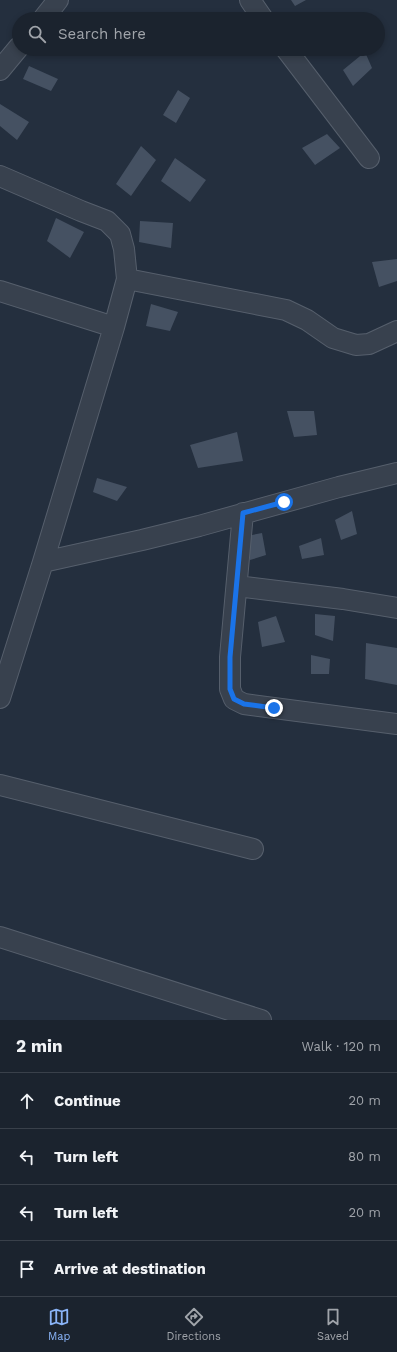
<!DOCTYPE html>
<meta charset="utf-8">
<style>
body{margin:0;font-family:"Work Sans",sans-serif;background:#282f3a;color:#f1f3f6}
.stop{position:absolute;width:12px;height:12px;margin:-9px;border:3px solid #1a73e8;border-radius:50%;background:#fff}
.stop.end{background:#1a73e8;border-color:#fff;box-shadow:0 1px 4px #0008}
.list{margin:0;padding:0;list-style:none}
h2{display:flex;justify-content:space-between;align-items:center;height:52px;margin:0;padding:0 16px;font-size:17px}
h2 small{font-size:13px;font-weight:400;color:#a0a4aa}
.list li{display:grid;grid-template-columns:26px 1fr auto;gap:12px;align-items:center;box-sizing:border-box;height:56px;padding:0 16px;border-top:1px solid #39404a}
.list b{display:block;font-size:15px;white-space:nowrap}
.list em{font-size:13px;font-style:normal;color:#a0a4aa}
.icon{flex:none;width:22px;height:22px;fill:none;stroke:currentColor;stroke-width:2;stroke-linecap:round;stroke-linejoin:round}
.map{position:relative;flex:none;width:397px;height:1020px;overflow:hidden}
.search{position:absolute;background:#1b232e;box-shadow:0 2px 6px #0003;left:12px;right:12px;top:12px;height:44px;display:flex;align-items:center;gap:10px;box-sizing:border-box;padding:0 14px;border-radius:22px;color:#a0a4aa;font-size:15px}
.sheet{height:276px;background:#1b232e}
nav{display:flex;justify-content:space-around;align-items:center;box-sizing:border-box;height:56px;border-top:1px solid #39404a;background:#1b232e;font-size:11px;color:#a0a4aa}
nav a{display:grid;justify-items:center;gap:2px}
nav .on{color:#8ab4f8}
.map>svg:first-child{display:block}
</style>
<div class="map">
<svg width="397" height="1020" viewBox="0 0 397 1020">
<rect width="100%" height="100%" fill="#242f3e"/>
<path fill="#455162" d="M291,0h15l-11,6z
M365,52l7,16 -19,18 -10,-16z
M29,66l29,13 -7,12 -28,-12z
M178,90l12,8 -14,25 -13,-8z
M0,104l29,18 -12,18 -17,-14z
M327,134l13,14 -25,17 -13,-17z
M141,146l15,14 -25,36 -15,-12z
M175,158l31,22 -16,22 -29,-21z
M56,218l28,14 -14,26 -23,-17z
M140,221l33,2 -2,25 -32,-6z
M397,259v22l-18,6 -7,-25z
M151,304l27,8 -8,19 -24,-5z
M287,411h27l3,24 -23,2z
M237,432l6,29 -45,7 -8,-23z
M97,478l30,9 -10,14 -24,-9z
M352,511l5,23 -16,6 -6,-20z
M262,533l4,22 -16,5 -3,-24z
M321,538l3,17 -22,4 -3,-13z
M315,614l20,2 -2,25 -18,-6z
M276,616l9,26 -23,5 -4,-25z
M366,643l31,5v37l-32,-6z
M311,655l19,4 -1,15h-18z"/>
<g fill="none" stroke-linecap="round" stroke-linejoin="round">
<defs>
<path id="street" d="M250,0l13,19
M43,19l15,-19
M286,49l83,109
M0,70l19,-23
M0,176l81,35 26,10 13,13 4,15 3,30 -13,48 -71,235 -43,136
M127,279l159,31 21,10 26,18 23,7 13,-1 28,-13
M0,291l114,36
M243,513l-13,144v32l4,10 10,5 153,20
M43,562l99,-22 57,-14 140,-39 58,-14
M237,586l106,13 54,9
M0,785l253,64
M0,937l261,83"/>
</defs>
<use href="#street" stroke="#565f6c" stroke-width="22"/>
<use href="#street" stroke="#38414e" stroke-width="20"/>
</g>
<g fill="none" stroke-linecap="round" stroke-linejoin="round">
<path stroke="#1a73e8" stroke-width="5" d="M274,708l-30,-4 -10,-5 -4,-10v-32l13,-144 41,-11"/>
</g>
</svg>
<div class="stop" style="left:284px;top:502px"></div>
<div class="stop end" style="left:274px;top:708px"></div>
<div class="search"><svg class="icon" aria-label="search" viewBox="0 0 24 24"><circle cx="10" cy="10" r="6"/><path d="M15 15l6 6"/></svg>Search here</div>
</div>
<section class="sheet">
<h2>2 min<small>Walk · 120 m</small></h2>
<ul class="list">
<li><svg class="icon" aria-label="ahead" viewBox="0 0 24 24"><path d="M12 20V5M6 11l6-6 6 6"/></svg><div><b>Continue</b></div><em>20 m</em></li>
<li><svg class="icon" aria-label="left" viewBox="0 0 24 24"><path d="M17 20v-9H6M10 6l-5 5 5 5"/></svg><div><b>Turn left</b></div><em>80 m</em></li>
<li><svg class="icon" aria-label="left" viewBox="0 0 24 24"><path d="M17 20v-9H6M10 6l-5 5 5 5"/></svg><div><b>Turn left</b></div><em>20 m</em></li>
<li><svg class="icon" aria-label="arrive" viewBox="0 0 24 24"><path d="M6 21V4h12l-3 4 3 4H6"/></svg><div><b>Arrive at destination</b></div></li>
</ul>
</section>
<nav>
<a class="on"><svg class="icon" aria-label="map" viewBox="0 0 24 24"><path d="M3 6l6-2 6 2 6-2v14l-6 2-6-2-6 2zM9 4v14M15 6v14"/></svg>Map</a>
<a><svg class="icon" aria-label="directions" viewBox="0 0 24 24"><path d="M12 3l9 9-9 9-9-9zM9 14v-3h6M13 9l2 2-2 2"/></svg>Directions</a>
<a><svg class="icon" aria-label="saved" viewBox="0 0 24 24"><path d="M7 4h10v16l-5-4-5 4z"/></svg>Saved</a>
</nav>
